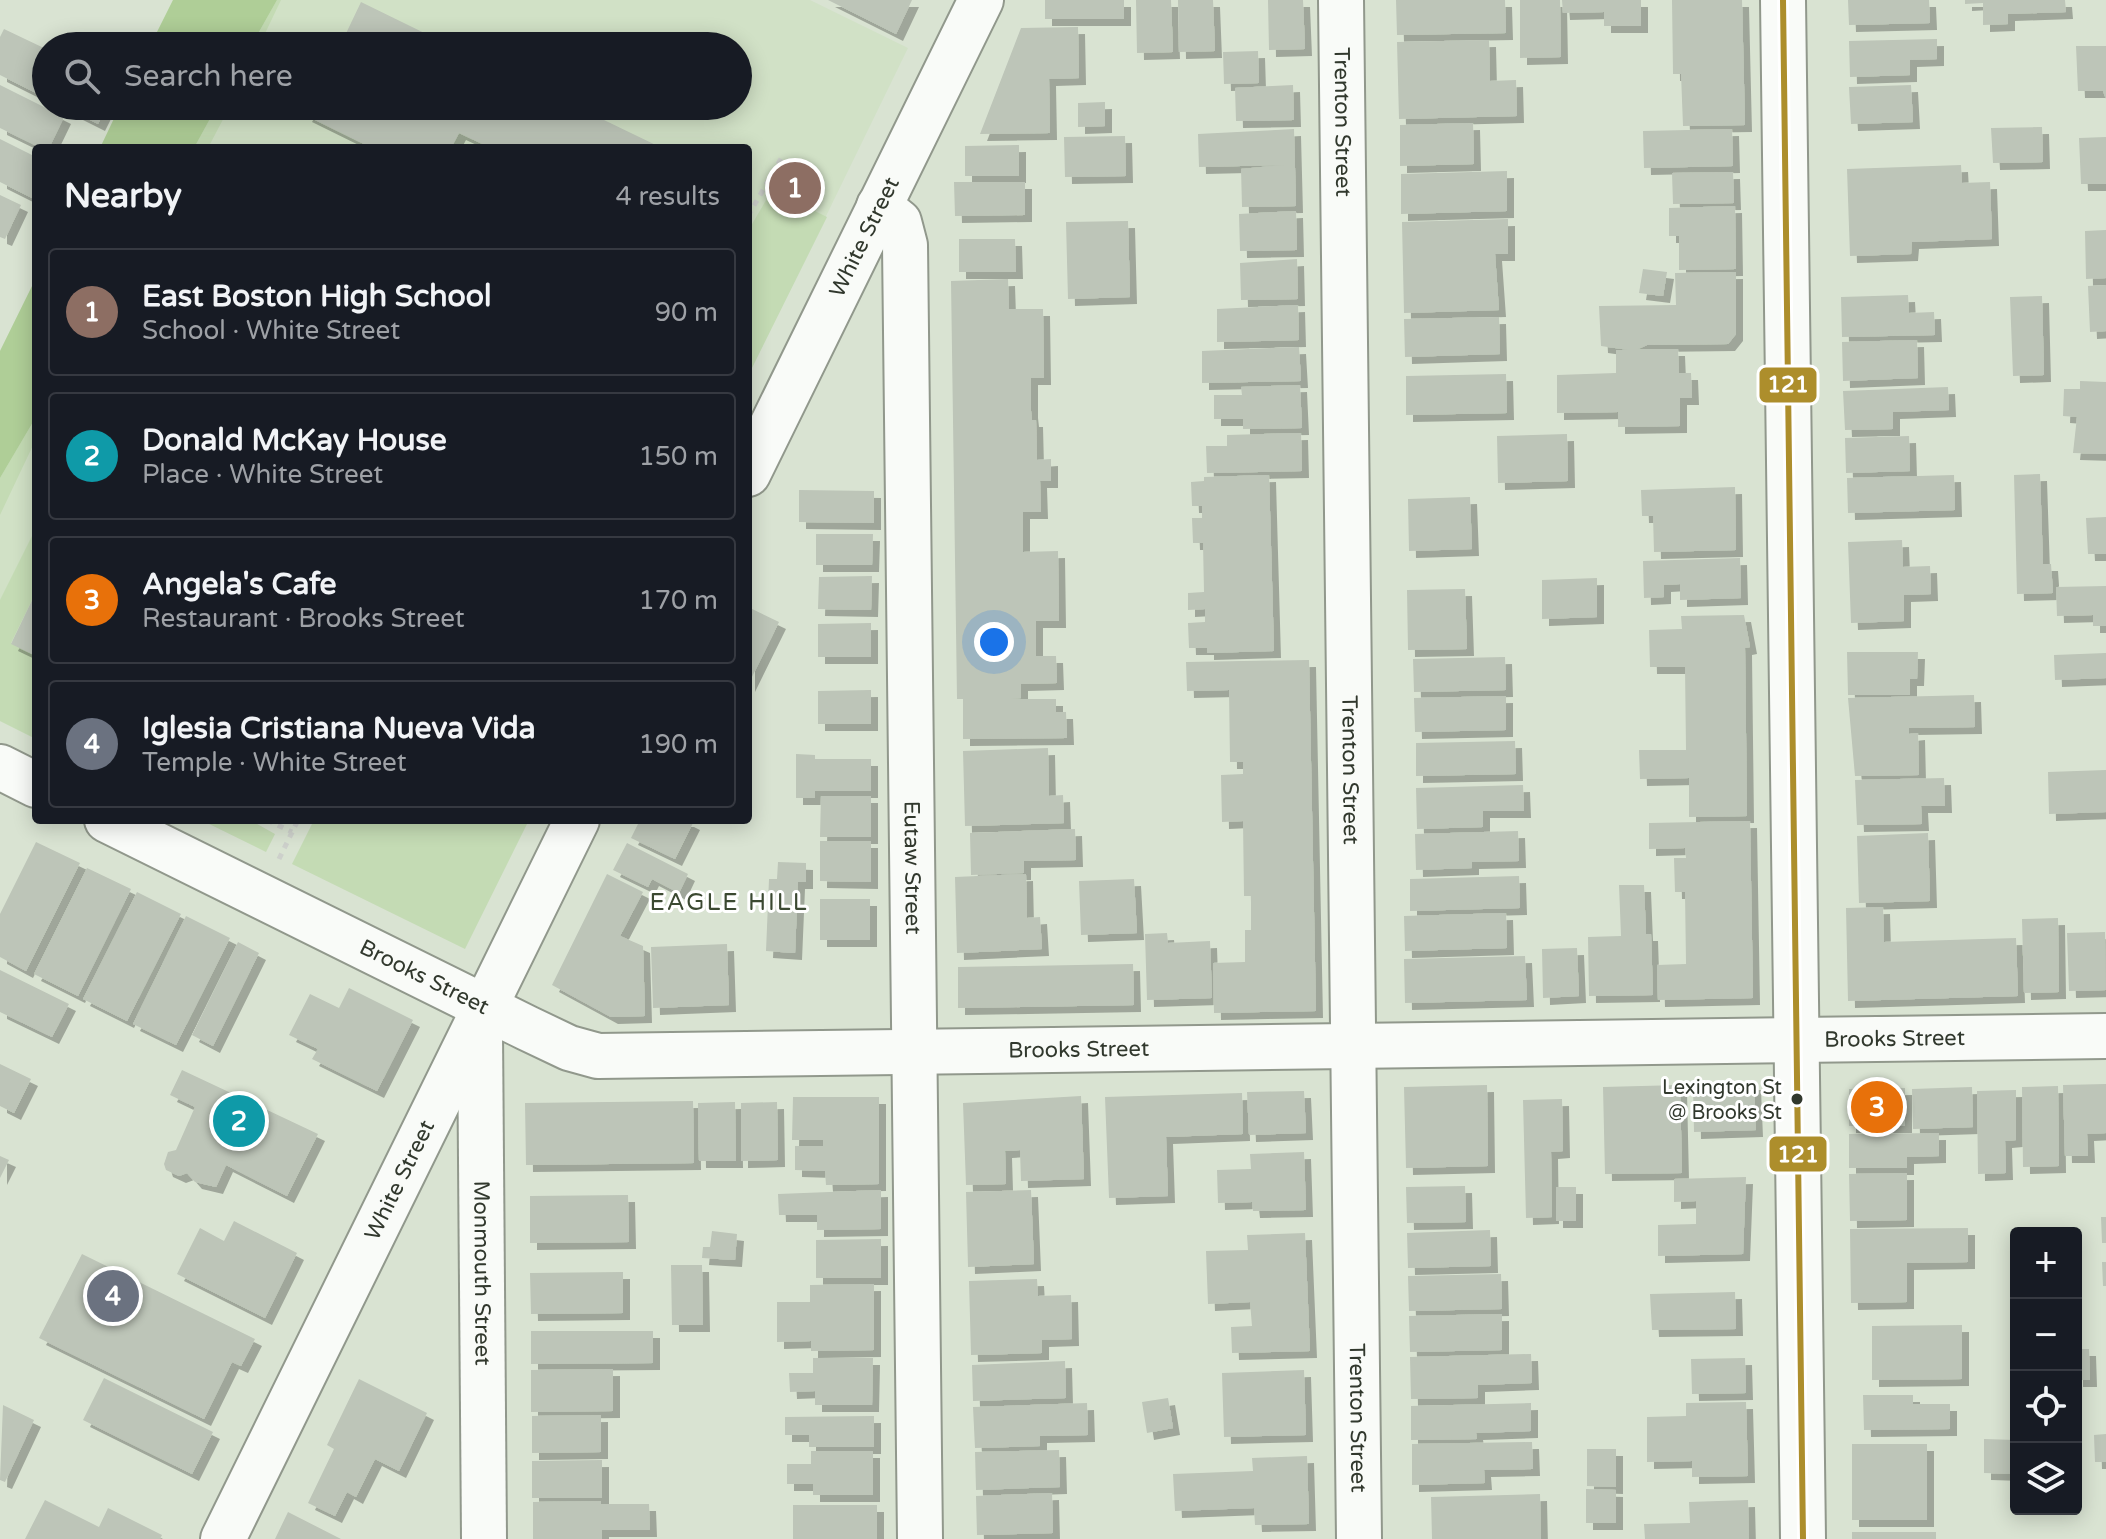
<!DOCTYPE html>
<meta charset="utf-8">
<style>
body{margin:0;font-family:"Varela Round",sans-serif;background:#242831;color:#f1f3f6}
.controls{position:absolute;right:24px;bottom:24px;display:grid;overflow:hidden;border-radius:8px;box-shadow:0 4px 20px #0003}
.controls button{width:72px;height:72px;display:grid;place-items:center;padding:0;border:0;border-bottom:2px solid #363941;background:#171b24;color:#f1f3f6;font:40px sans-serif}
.you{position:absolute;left:994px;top:642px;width:28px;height:28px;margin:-20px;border:6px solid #fff;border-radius:50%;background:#1a73e8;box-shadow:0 0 0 12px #1a73e833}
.badge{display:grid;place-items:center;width:52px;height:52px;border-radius:50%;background:#6c7467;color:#fff;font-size:26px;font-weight:700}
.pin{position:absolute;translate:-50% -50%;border:4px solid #fff;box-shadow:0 2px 8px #0006}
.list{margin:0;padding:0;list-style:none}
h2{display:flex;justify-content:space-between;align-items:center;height:104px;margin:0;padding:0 32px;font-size:34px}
h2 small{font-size:26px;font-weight:400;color:#9ea1a6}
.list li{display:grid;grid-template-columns:52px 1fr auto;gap:24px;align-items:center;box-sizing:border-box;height:128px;margin:0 16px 16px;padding:0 16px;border:2px solid #363941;border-radius:8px}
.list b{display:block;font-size:30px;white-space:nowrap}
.list p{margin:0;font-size:26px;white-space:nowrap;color:#9ea1a6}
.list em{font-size:26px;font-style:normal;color:#9ea1a6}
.icon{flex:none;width:44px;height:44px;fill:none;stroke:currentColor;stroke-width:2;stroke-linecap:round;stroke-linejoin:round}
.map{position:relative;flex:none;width:2106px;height:1539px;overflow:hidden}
.search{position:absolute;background:#171b24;box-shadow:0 4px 20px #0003;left:32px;top:32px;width:720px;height:88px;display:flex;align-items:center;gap:20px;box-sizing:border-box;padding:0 28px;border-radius:44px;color:#9ea1a6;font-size:30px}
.panel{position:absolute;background:#171b24;box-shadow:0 4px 20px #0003;left:32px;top:144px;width:720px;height:680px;border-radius:8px}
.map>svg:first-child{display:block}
</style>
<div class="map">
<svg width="2106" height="1539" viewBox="0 0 2106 1539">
<defs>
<filter id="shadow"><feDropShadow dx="7" dy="7" stdDeviation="0" flood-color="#0004"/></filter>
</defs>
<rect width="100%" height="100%" fill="#d9e3d2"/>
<path fill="#d1e1c6" d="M173,0h637l98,48 -160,328v-228h-648l20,-42h618v-60h-588z
M36,278v461l-36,-18v-370z"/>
<path fill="#c4dbb4" d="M277,0h4l-22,46h-8z
M217,106h13l-22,42h-14z
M772,190l55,27 -79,159v-145z
M36,417v22l-36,76v-37z
M36,528v64l-25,51 25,13v83l-36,-18v-121z
M201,820h49l25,14 -9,18z
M314,820h215l-64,129 -173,-85z"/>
<path fill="#afce97" d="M173,0h104l-26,46h-101z
M120,106h97l-23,42h-94z
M36,278v139l-36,61v-127z"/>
<path fill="#bdc5b8" filter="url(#shadow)" d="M828,0h84l-16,34z
M1045,0h79v19h-79z
M1136,0h35l2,52 -36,1z
M1178,0h35l2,51 -36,1z
M1268,0h35l2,49 -36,1z
M1396,0h109l1,33 -109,2z
M1520,0h40l1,57 -41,1z
M1562,0h79v26h-37v-14l-41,1z
M1672,0h70l3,125 -62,1 -2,-52h-8z
M1848,0h81l1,23 -81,2z
M1965,0h100l1,12 -58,2v10l-25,1v-22l-18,1z
M361,2l90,44h-111z
M1078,27l1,51 -30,1 1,54 -70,1 41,-106z
M4,29l42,20v49l-46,-23v-38z
M1937,39v20l-27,1v15l-60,2 -1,-36z
M1489,40l1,41 26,-1 1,36 -118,3 -2,-77z
M2076,46h30v53l-3,-8h-25z
M1258,51l1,32 -35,1 -1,-32z
M0,85l64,32 -15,31h-8l-41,-20z
M1293,85l1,35 -58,1 -1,-33z
M1911,85l2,37 -62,2 -2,-37z
M1105,102v24l-27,1v-24z
M62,106h45l-9,18z
M310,106h265l87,42h-171l-32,-15 -8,15h-79l-67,-33z
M1473,123l1,41 -74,2v-41z
M2042,127l1,35 -50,1 -2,-35z
M1294,129l2,77 -54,1 -1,-38 43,-4 -85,2 -1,-33z
M1732,129l1,37 -89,2 -1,-37z
M1125,136l1,40 -61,1 -1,-40z
M2106,137v47h-25l-2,-46z
M0,139l36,18v43l-36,-18z
M1019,145v31h-54v-30z
M1961,165l1,18 28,-1 2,57 -80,3 -1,12 -61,2 -3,-87z
M1507,171v40l-106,3v-40z
M1733,172l1,31 -61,1 -1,-31z
M954,182h71v33l-70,1z
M0,195l21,10 -16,34 -5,-2z
M1735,206l1,63 -57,1v-34h-10v-28z
M1296,211l1,39 -57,1 -1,-37z
M1508,219v35h-13l4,56 -95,3 -2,-91z
M1128,221l2,76 -62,2 -2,-77z
M2106,230v48l-20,1 -1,-48z
M959,239h56l1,33h-57z
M1297,259l1,40 -57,1 -1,-37z
M1643,269l24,3 -4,24 -24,-3z
M1736,272v62l-8,10 -81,1 -9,4h40l1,24h12l1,25h-12v28l-62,1v-15l-61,1v-38l59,-2v-23h13l-28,-4 -2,-40 77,-1 -1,-32z
M1008,279l1,30h34l1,69h-13v33l1,9h4l1,40 14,-1v22h-11l1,31h-18v40l35,-1 1,70h-23v35h20l1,27 -36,1v14l-10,1h45v13h10l1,26 -104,1v-40h-6l-6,-418z
M2106,285v46l-16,1 -2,-46z
M1908,295l1,18 25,-1 1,23 -93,2 -1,-40z
M2042,296l2,79 -31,1 -3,-79z
M1298,305l1,35 -82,2v-33z
M1499,317l1,37 -95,3 -1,-38z
M1917,340l1,38 -75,3 -1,-39z
M1299,347l2,34 -99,2v-32z
M1506,374l1,39 -101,2v-39z
M2080,381l26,1v72l-33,-1 4,-36 -14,-1 1,-27h16z
M1300,385l2,43 -59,1v-10h-29v-24h28l-1,-8z
M1948,387l1,23 -56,2v17l-48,1 -2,-39z
M1301,433l1,38 -95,2 -1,-27h21v-11z
M1567,434l1,47 -70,2 -1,-47z
M1909,436l1,35 -64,2 -1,-35z
M2040,474l3,90h8l2,29 -36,1 -3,-119z
M1269,475l5,176 -67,2v-5h-18l-1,-25 17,-1v-13l-17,1v-17l16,-1 -1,-49h-10l-1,-25h10v-12h-10l-1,-24 13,-1v-4z
M1954,475l1,35 -107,3 -1,-35z
M1735,487l1,63 -82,2 -1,-36h-11l-1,-26z
M799,490l75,1v32l-75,-1z
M1470,497l2,52 -63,2 -1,-52z
M2106,517v37h-18l-2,-36z
M816,534h57l-1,31h-56z
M1902,540l1,27 27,-1 1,28 -27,1v26l-53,2 -3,-81z
M1740,558l1,40 -61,2v-16l-16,1v12l-20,1 -1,-37z
M872,576l-1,34 -53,-1 1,-32z
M1597,578v39l-55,2v-39z
M2106,586v40h-13v-11l-36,1 -1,-29z
M1465,589l2,60 -59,1 -1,-60z
M36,592v64l-25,-12z
M748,607l31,15 -31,63z
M1744,615l6,32 -5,1 2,168 -58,1v-39l-49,1 -1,-29h47l-1,-83h-35l-1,-37 33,-1 -1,-13z
M871,623v34h-53v-33z
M1847,652h71l-1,27h-7v16h-62z
M2106,653v25l-51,2 -1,-25z
M1505,657l1,33 -92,2 -1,-33z
M1309,660l7,351 -102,2 -1,-50 32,-1v-32h6v-34h-7l-1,-75 -21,1 -1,-47 22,-1v-12h-13l-1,-72 -42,1 -1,-29z
M871,690v34h-53v-33z
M1974,695l1,32 -66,1v6l9,-1 1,42 -64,1 -7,-78z
M1506,696v34l-91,2 -1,-34z
M1515,741l1,33 -100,2v-33z
M1048,748l1,48 14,-1 1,28 -99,3 -2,-75z
M796,754l19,1v4h56v32h-56v7h-19z
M2106,770v42l-57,2 -1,-42z
M1944,778l1,28h-24l1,18 -65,1 -2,-45z
M1523,785l1,26h-41v16l-66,2 -1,-41z
M821,796h50v41h-51z
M640,820h47l6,3 -18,36 -44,-21z
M1750,821l3,177 -95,2 -1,-35 29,-1 -1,-72h-10l-1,-34h12l-1,-10 -36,1v-26z
M1075,829l1,31 -52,1v12l-53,2 -1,-42z
M1518,831l1,30 -47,1v6l-56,2 -1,-36z
M1928,833l2,68 -71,2 -2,-67z
M820,841h51v41l-51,-1z
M36,842l44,21 -54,108 -26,-14v-43z
M627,843l61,31 -9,19 -27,-14 -4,8 -35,-17z
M778,862l28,1v19h-8l-3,71 -29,-2 3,-72h8z
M87,868l44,21 -53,107 -44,-22z
M607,874l36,18 -23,44 23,10 2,70 -34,1 -59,-32z
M1026,874l1,44 13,-1 2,32 -85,4 -2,-76z
M1519,876l1,32 -110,3v-32z
M1134,879l3,54 -56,2 -2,-54z
M1619,885h25l2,49h5l2,61 -64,1 -1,-59 33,-1z
M137,892l44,22 -54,107 -44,-22z
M820,899h50v41h-50z
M1883,907l1,35 132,-4 2,58 -170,5 -2,-93z
M1506,913l1,35 -102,3 -1,-35z
M186,916l44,22 -54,107 -43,-21z
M2058,918l1,74 -35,1 -2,-74z
M2105,932l1,58 -37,1 -2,-58z
M1167,933l1,10 42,-2 2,57 -65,2 -2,-66z
M238,942l21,11 -46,93 -21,-11z
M727,944l2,61 -76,3 -2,-61z
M1577,948l2,48 -36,2 -1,-49z
M1525,956l2,44 -122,3 -1,-44z
M1133,964l1,41 -176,3v-41z
M0,970l69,34 -17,33 -52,-25z
M349,988l64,32 -36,71 -65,-32 6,-10 -29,-14 21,-41 29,14z
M0,1064l31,15 -17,34 -14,-7z
M182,1070l136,64 -31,62 -61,-31 -10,22 -21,-5 -8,-9 -8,3 -13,-6 -2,-6 4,-12 8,-2 19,-43 -25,-12z
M1754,1083l2,47 -62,2 -1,-47z
M2106,1084v49l-19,1 1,22h-23l-2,-71z
M1487,1085l1,81 -82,2 -2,-81z
M1680,1085l2,88 -77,1 -2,-87z
M2058,1086l1,80 -36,1 -1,-80z
M1972,1087l1,40 -60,2 -1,-40z
M1905,1088v38h-56v-37z
M2016,1090v50l-11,1 1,32 -28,1 -1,-83z
M1304,1091l2,42 -57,2 -2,-43z
M1242,1093l1,41 -77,3 2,59 -59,2 -4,-101z
M1081,1096l3,83 -63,2 -1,-31 -15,1 1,33 -40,1 -3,-82z
M793,1097h86v87l-53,1 -1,-14 -30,-1v-24h28v-6h-31z
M1562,1099l1,52 -12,1 1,65 -26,1 -3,-118z
M693,1101l1,62 -168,2 -1,-62z
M735,1102l1,59h-37l-1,-58z
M777,1102l1,58 -37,1v-58z
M1939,1133v23l-32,1v11h-58v-34z
M1304,1152l2,58 -53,1 -1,-9 -34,1 -1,-33 34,-1 -1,-15z
M0,1156l9,4 -9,18z
M1907,1173v47l-57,1 -1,-47z
M1746,1177l-3,77 -85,2v-31l38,-1v-23l-22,1v-23z
M1465,1186l1,36 -59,1 -1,-36z
M1556,1187h20v34h-20z
M881,1190v39l-64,1v-15h-38l-1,-21z
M1031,1190l3,74 -66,3 -2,-75z
M628,1195l1,47 -99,1v-47z
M2101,1217h5v26h-4z
M234,1221l63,32 -32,65 -88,-44 23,-46 24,13z
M1968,1228v34l-61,1v39l-56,1 -1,-74z
M1490,1230l1,36 -83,2 -1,-35z
M712,1231l25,3 -2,26 -33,-2 1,-11h7z
M1305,1233l5,118 -78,2 -1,-26 21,-1 -2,-24 -42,2 -2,-53 42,-1 -1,-15z
M881,1239v39h-65v-38z
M82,1254l173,85 -14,27 -9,-4 -28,57 -165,-81z
M2102,1262h4v24h-3z
M671,1265h31l1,60h-31z
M623,1272v41l-92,1 -1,-41z
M1501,1274l1,35 -93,2 -1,-35z
M1037,1279l1,17 33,-1 1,44 -30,1v13l-71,2 -2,-74z
M874,1284v66l-63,1v-10l-34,1v-40h33v-17z
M1735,1292l1,37 -84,1 -2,-36z
M1502,1314v36l-92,2 -1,-36z
M1962,1325v54l-90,1v-54z
M531,1331h122v32l-122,1z
M2076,1349h13l1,31h-14z
M1531,1354l1,29 -54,2v13l-67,1 -1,-42z
M813,1358h60l-1,47h-57v-14l-25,1 -1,-19h24z
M1745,1358l1,35 -54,1 -1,-35z
M1065,1361l1,37 -93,3 -1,-36z
M613,1369v42l-82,1v-42z
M1304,1370l2,65 -82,2 -2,-64z
M104,1378l109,54 -21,42 -109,-54z
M359,1379l68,34 -28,58 -24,-12 -19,38 -9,-5 -12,24 -27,-13 26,-54 -7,-4z
M1863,1395h50v9h37v25l-86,1z
M1168,1398l5,30 -26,5 -5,-31z
M1746,1402l2,74 -56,1v-16l-45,1v-45l39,-1v-13z
M1087,1403l1,32 -48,1v10l-65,2 -2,-41z
M1531,1403v28l-55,2 1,6 -66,1v-34z
M3,1405l31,15 -29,62 -5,-2z
M601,1415v37l-69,1v-37z
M874,1416v31h-65v-12h-24v-18z
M2106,1434v28h-11l-1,-27z
M1984,1439l32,1v34l-32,-1z
M1532,1442l1,27 -49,1 1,13 -73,2v-41z
M1852,1444h75v76h-75z
M1587,1449h29v38l-29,-1z
M1059,1450l1,37 -84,3 -1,-38z
M811,1451h62v44h-60v-11h-26v-20h24z
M1307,1456l2,68 -54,1 -1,-17 -79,3 -2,-37 80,-3 -1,-13z
M602,1460v38h-70v-37z
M1586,1489l30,1v33h-30z
M1052,1493l1,40 -76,2 -1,-39z
M1540,1494l1,45h-109l-1,-42z
M45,1500l54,27 9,-19 54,27 -2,4h-135z
M1748,1500l1,39h-104l-1,-15 46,-1 -1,-21z
M601,1501v3h48l1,26h-48v9h-69v-37z
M793,1505h84v34h-84z
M288,1512l53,27h-66z
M1852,1532h84v7h-84z"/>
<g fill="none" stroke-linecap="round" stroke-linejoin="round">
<defs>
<g id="minor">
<path id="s1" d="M1341,0l18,1539"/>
<path d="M1783,0l20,1539"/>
<path id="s2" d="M879,206l20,16 6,23 15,1294"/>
<path id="s3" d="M748,474l233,-474"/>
<path d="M0,767l36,18"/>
<path id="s4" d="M107,820l420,208 42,20 29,8 1508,-20"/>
<path id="s5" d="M480,1033l4,506"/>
<path id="s6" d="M223,1539l354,-719"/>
</g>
</defs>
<use href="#minor" stroke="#91988c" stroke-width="48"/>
<path stroke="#cdd0cb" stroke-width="5" stroke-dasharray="6 6" stroke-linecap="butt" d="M748,216l34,-59
M267,820l25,12
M279,859l19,-39"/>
<use href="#minor" stroke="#f9fbf8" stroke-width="44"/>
<defs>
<path id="bus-1" d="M1783,0l20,1539"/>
</defs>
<use href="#bus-1" stroke="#fff" stroke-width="12"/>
<use href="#bus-1" stroke="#ad8e2c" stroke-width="6"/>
</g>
<circle fill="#31382d" stroke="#fff" stroke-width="3" cx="1797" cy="1099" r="7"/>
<g text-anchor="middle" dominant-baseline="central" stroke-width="6" stroke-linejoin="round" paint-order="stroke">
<g font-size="20" fill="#31382d" stroke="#fff" text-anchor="end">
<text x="1782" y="1088">Lexington St<tspan x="1782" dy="25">@ Brooks St</tspan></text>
</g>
<g font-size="22" fill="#31382d" stroke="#fff">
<text stroke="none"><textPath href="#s1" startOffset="122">Trenton Street</textPath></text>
<text stroke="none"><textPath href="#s3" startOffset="264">White Street</textPath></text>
<text stroke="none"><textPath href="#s1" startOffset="770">Trenton Street</textPath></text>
<text stroke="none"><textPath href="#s2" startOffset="672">Eutaw Street</textPath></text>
<text stroke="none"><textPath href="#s4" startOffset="354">Brooks Street</textPath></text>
<text stroke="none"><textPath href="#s4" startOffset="1842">Brooks Street</textPath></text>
<text stroke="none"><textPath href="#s4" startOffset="1026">Brooks Street</textPath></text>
<text stroke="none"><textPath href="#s6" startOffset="400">White Street</textPath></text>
<text stroke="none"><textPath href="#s5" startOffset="240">Monmouth Street</textPath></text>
<text stroke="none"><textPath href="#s1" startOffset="1418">Trenton Street</textPath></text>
</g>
<g font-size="24" letter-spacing="2" fill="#3b4931" stroke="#fff">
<text x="729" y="902">EAGLE HILL</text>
</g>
</g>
<g stroke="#fff" stroke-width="3">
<rect x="1758" y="366" width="60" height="38" rx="8" fill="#ad8e2c"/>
<rect x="1768" y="1135" width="60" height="38" rx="8" fill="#ad8e2c"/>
</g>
<g font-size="22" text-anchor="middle" font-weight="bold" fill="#fff">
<text x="1788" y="392">121</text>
<text x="1798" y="1162">121</text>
</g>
</svg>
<div class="controls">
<button>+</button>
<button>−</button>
<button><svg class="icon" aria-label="locate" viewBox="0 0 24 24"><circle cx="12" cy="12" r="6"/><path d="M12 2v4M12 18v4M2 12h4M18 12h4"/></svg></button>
<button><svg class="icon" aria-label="layers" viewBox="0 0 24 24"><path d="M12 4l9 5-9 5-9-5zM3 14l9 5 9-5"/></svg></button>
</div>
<div class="you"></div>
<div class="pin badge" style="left:795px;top:188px;background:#8d6e63">1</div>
<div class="pin badge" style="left:239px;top:1121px;background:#0f9aa8">2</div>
<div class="pin badge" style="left:1877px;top:1107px;background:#e8710a">3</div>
<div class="pin badge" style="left:113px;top:1296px;background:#6b7280">4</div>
<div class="search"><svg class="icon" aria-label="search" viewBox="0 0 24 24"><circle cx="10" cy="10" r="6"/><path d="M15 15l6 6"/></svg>Search here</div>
<section class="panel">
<h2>Nearby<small>4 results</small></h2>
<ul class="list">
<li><span class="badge" style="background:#8d6e63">1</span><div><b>East Boston High School</b><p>School · White Street</p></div><em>90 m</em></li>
<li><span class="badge" style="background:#0f9aa8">2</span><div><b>Donald McKay House</b><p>Place · White Street</p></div><em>150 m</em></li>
<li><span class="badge" style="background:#e8710a">3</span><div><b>Angela's Cafe</b><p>Restaurant · Brooks Street</p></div><em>170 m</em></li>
<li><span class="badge" style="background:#6b7280">4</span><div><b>Iglesia Cristiana Nueva Vida</b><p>Temple · White Street</p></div><em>190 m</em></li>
</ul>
</section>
</div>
